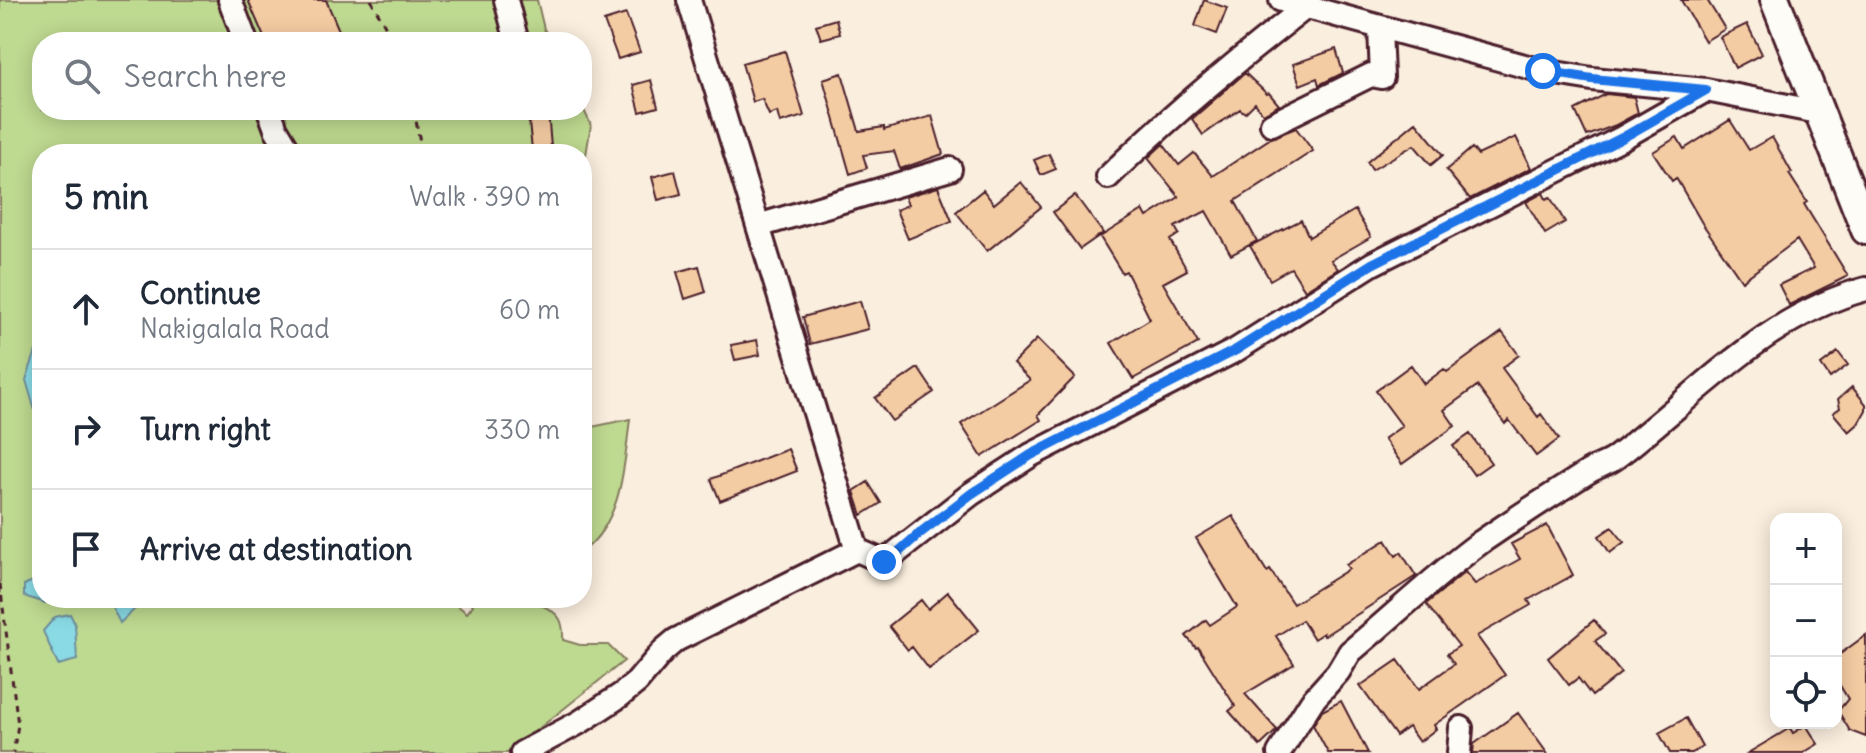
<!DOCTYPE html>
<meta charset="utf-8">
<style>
body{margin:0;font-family:Delius,sans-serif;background:#f2f2f3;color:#1f2937}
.controls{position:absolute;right:24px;bottom:24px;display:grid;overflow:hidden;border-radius:16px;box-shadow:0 4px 20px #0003}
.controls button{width:72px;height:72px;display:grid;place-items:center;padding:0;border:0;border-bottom:2px solid #e0e1e3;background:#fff;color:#1f2937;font:40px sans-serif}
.stop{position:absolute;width:24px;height:24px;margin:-18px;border:6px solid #1a73e8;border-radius:50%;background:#fff}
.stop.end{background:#1a73e8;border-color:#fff;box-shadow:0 2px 8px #0008}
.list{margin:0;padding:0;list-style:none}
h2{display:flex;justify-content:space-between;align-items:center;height:104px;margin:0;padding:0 32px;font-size:34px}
h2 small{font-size:26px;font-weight:400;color:#747a83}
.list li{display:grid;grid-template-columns:52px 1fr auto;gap:24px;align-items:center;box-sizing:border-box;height:120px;padding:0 32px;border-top:2px solid #e0e1e3}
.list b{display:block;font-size:30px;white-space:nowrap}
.list p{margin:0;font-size:26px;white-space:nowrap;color:#747a83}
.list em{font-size:26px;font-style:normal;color:#747a83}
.icon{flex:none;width:44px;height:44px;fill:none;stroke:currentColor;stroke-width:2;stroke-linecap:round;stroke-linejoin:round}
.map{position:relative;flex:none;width:1866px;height:753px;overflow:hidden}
.search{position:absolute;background:#fff;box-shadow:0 4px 20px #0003;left:32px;top:32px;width:560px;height:88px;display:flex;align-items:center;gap:20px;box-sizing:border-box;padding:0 28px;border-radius:32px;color:#747a83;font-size:30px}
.panel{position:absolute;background:#fff;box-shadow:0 4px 20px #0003;left:32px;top:144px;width:560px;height:464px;border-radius:32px}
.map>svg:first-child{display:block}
</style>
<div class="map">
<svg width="1866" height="753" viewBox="0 0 1866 753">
<rect width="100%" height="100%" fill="#faeede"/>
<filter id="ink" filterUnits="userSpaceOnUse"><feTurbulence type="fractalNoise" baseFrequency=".0125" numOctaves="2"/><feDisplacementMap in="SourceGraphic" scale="16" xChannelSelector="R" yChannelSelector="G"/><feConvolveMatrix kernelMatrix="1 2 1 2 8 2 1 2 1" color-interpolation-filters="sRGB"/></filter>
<g filter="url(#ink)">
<path fill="#bed990" stroke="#847c5e" stroke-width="2" d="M0,0h537l7,29 7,13h-509v68h540v-4l9,19 -9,54v-25h-540v191h-4l-5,55 3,13 6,4v134l-7,3 5,24 -15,7 20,18 9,-5h59l-1,7c15,2 32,7 43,-7h293l19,15 6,-8 -6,-7h77l-3,7c18,8 23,15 22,35l17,5h28l16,16 -116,92h-508z
M630,419c-6,46 -7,102 -48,133v-123z"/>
<path fill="#89dae5" stroke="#708f9b" stroke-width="2" d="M38,345h4v72l-6,-3 -10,-34z
M42,551v47h12l-9,5 -21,-7v-11l16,-7 -8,-11 3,-13z
M113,598h42l-5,6 -15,5 -15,14 -9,-18z
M70,614l5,10 2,36 -19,5 -15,-34 12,-14z"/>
<path fill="#f4cca3" stroke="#4a1f2b" stroke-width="2" d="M248,0h78l18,42h-78z
M1204,0l23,8 -10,26 -22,-8z
M1681,0h26l18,29 -20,12z
M626,14l14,38 -22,7 -14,-38z
M836,19l4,15 -19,5 -5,-14z
M1747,24l15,30 -27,14 -15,-31z
M1336,49l7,24 -24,12 -2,-7 -17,7 -7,-21z
M785,51l19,65 -24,7 -3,-11 -8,3 -7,-16 -9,3 -11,-39z
M842,73l17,58 25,-4v3l48,-14 11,38 -43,15 -6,-18 -31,4 4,13 -17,6 -27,-95z
M1245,73l22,21 2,-1 10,12 -16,9 -8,-11 -10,10 -5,-4 -37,26 -11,-16z
M651,80l7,27 -18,5 -7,-27z
M1606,94l28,3 4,16 -22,12 -29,11 -12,-26z
M548,112l3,35 -19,2 -4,-35z
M1730,120l19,30 23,-13 20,36 -3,1 18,28 -3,2 44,72 -59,29 -10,-20 35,-17 -17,-28 -55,41 -40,-58 -26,-45 -4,3 -19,-29 24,-15 7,12z
M1416,122l27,33 -12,10 -17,-20 -42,25 -5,-8z
M1296,128l17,23 -78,50 22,40 -26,14 -25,-44 -31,16 4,7 -9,6 17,30 -24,13 35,60 -65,36 -22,-36 39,-24 -24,-48 -4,2 -22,-36 43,-27 4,7 32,-20 -31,-39 15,-14 16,21 15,-12 19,23 58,-38z
M1516,137l15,31 -61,31 -24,-29 26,-22 6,7z
M1049,154l7,15 -15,6 -7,-15z
M675,171l6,23 -23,6 -6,-23z
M1021,182l20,25 -54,44 -31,-39 27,-22 11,14z
M938,187l14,34 -44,18 -12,-29 12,-5 -3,-8z
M1543,193l3,6 4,-2 15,25 -20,12 -19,-32z
M1075,195l28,38 -23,16 -27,-37z
M1355,210l16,27 -40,23 7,9 -33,21 -14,-22 -21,12 -20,-34 51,-26 8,17z
M699,266l7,26 -21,7 -8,-27z
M860,301l8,28 -58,15 -7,-27z
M1502,332l17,23 -17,13 36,49 3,-3 18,25 -23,17 -27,-36 -4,4 -28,-38 -33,24 11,16 -53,38 -18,-25 18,-13 -26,-35 35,-26 13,19 20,-15 3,3z
M1037,339l38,38 -37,38 3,5 -59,37 -21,-33 69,-44 -17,-17z
M757,340l3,15 -25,5 -4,-15z
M1838,352l10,13 -18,13 -9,-13z
M918,368l16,24 -42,29 -17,-23z
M1852,387l14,17v6l-8,14 -9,8 -16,-19 7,-5 -2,-9z
M1470,434l21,29 -17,12 -21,-29z
M788,449l9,22 -77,30 -9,-22z
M868,482l13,21 -19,12 -8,-24z
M1233,516l34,56 3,-2 23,34 56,-35 -3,-4 40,-25 10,16 5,-4 15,24 -92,60 -1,-3 -9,6 -12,-19 -26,16 18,28 -49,30 32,36 -17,16 -31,-35 6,-5 -37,-59 -2,1 -10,-12 20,-16 4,5 27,-18 -41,-69z
M1547,525l26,50 -45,25 3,5 -54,31 28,39 -71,50 2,4 -17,13 -11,-15 -12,9 -36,-50 38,-26 21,29 35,-25 -7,-10 12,-8 -33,-42 39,-32 10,12 45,-25 -9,-15z
M1612,527l12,15 -14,11 -11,-17z
M948,592l31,38 -50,39 -17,-22 -4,3 -19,-24 32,-26 7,9z
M1594,620l11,14 -10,7 26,32 -29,23 -14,-18 -9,7 -21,-27z
M1866,635v102l-16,-6 -12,-20 10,-12 -12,-20v-22z
M1341,701l27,52h-40l-15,-28 9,-14z
M1518,713l29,40h-74l1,-9z
M1686,718l16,29 -10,6h-22l-11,-20z
M1806,725l12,19 -15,9h-55l42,-25 3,5z"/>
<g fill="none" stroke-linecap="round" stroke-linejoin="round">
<defs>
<path id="minor" d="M230,0l16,42
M506,0l11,42
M689,0l168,550
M1281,0l262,71 49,8 114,11 112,22
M269,110l7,19 15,25
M1272,124l99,-49 11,2 -2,-49
M1108,177c63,-62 128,-116 198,-170
M758,226l192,-57
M522,753l58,-31 41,-27 16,-13 27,-32 12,-10 181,-90 27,12 87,-68 60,-39 205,-105 136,-86 250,-126 84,-48
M1279,753l33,-52 26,-29 12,-20c43,-36 87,-78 131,-110 35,-24 72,-48 107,-70 9,-6 19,-8 27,-14 80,-61 151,-143 251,-169
M1459,753l2,-25"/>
<path id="major" d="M1775,0l91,230"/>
</defs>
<use href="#minor" stroke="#4a1f2b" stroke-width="28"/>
<use href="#major" stroke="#4a1f2b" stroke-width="34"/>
<path stroke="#4a1f2b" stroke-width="3" stroke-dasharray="6 6" stroke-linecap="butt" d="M371,0l23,42
M414,110l6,32 7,12
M0,584l18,141 -5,28"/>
<use href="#minor" stroke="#fdfcf7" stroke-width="22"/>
<use href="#major" stroke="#fdfcf7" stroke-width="28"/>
</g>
</g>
<g fill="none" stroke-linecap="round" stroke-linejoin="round" filter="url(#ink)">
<path stroke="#1a73e8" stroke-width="10" d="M884,562l10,-6 26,-23 51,-39 60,-39 205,-105 136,-86 250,-126 84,-48 -114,-11 -49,-8"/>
</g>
</svg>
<div class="controls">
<button>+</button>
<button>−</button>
<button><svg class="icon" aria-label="locate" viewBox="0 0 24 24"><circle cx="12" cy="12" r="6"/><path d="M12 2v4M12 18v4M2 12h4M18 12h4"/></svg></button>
</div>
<div class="stop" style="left:1543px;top:71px"></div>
<div class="stop end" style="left:884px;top:562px"></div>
<div class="search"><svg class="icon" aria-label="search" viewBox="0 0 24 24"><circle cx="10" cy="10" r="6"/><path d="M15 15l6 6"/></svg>Search here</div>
<section class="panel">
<h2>5 min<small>Walk · 390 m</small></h2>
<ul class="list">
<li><svg class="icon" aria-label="ahead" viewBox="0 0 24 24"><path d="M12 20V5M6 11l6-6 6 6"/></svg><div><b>Continue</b><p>Nakigalala Road</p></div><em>60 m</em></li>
<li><svg class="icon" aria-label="right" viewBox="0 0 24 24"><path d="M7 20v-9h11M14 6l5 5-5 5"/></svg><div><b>Turn right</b></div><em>330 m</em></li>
<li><svg class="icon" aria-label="arrive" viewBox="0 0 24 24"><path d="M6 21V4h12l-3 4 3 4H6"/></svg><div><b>Arrive at destination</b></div></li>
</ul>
</section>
</div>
